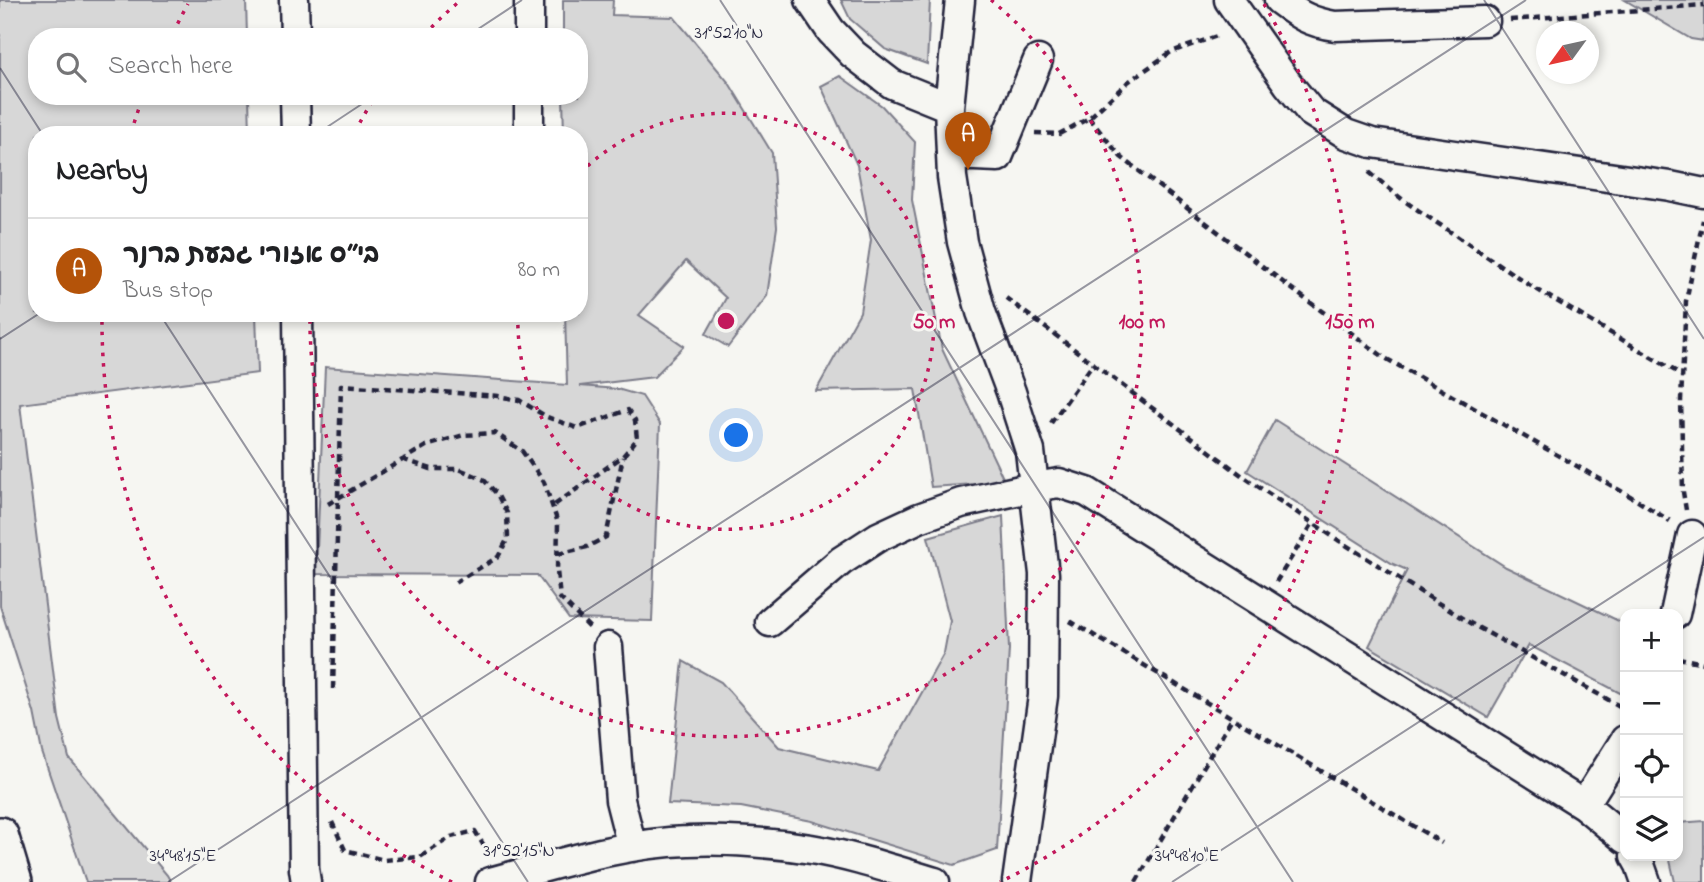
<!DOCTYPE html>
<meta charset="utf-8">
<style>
body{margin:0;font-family:"Indie Flower","Playpen Sans Hebrew",sans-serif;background:#f2f2f2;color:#202124}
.controls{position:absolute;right:21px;bottom:21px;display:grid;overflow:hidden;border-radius:14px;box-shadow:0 4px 10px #0003}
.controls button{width:63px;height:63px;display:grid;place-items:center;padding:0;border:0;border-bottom:2px solid #e0e0e0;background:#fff;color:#202124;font:35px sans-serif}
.compass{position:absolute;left:1536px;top:21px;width:63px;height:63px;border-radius:50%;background:#fff;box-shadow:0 4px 10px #0003;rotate:237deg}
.you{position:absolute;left:737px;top:436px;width:24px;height:24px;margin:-18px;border:5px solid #fff;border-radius:50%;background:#1a73e8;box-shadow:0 0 0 10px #1a73e833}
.badge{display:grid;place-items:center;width:46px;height:46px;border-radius:50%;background:#b45309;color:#fff;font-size:23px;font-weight:700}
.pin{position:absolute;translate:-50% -58px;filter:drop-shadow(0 2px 4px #0008)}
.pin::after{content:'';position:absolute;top:37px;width:24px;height:21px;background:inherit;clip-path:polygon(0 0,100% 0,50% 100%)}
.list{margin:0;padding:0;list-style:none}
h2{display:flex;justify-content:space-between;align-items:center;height:91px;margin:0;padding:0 28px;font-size:30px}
h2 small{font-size:23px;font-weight:400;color:#757577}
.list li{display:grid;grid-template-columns:46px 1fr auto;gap:21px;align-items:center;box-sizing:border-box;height:105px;padding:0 28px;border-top:2px solid #e0e0e0}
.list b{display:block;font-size:26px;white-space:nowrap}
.list p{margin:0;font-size:23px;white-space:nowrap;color:#757577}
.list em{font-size:23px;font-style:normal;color:#757577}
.icon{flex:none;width:38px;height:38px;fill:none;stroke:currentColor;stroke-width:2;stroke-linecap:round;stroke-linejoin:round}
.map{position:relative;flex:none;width:1704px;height:882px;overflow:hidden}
.search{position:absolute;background:#fff;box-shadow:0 4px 10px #0003;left:28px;top:28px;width:560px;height:77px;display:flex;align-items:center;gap:18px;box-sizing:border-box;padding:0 24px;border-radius:28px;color:#757577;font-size:26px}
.panel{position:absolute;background:#fff;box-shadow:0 4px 10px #0003;left:28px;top:126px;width:560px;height:196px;border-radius:28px}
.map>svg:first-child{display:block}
</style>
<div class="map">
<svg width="1704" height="882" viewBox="0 0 1704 882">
<rect width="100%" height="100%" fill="#f6f6f2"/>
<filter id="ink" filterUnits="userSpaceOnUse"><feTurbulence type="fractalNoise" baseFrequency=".0143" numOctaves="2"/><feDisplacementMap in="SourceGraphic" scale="14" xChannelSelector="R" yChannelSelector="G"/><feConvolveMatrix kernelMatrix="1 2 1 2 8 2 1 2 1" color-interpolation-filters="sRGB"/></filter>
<g filter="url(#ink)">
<path fill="#d7d7d7" stroke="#7c7c89" stroke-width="2" d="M0,0h246l1,37h-210v59h212l1,39h-213v178h219l2,60 -238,31 39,314 10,40 98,117 4,7h-85l-44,-130 -8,-40 -34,-106z
M563,0h50l-1,15 62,2 55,66 43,70 5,74 -10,69 -39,51 -22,-13 20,-36 -40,-37 -47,54 45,31 -30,31 -74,9 37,3 25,7 18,28 -8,197 -83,-2 -32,-44 -221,-1 9,-207 242,18 -2,-72h14v-178h-15l-1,-39h16v-59h-16z
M841,0h89l-3,64 -42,-15 -35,-30z
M1625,0h79v41l-13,-2z
M840,76l42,30 33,36 -3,58 30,149 63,133 -74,5 -16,-98 -99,2 44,-79 11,-72 -14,-75 -36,-79z
M1275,420l231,147 119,57v61l-3,9 -93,-49 -41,72 -119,-71 38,-76 -14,-6 -146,-93z
M1003,516l6,133 -12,201 -43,15 -142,-44 -71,-14 -73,-3 15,-143 38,21 58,65 99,24 66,-118 6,-32 -22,-84z
M1704,821v61h-29l-6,-26h9v-33z"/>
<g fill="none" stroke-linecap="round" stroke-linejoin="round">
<defs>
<path id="minor" d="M294,0l1,37
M810,0l21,31 22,23 39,30 57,23
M960,0l-11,107 3,70 10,65 19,70 30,80 19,59 14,123 -1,122 -26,186
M1229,0l59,84 23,28 35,22 26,9 298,43 34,7
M1279,0c20,15 30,22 56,26l150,-5
M529,37v-37
M295,96l1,39
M529,135v-39
M951,155l47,2 40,-97
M298,313l6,556 2,13
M1675,614l17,-79
M770,622l71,-61 37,-24 41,-19 42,-15 73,-16 25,-4 28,9 497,313 41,34
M608,647l12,153 12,47
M1584,805l41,-65
M1635,856l5,9 6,17
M490,882c65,-17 131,-39 198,-41 37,-2 86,2 123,8 42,7 83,21 124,33"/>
<path id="major" d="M0,835l14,47"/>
</defs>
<use href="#minor" stroke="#22223b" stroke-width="33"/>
<use href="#major" stroke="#22223b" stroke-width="40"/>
<path stroke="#22223b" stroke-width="4.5" stroke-dasharray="7 5" stroke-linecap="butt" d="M1510,20l194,-15
M1089,118l32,39 167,129 97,72 245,138 40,25
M1035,133l24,1 30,-16 39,-36 43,-30 49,-17
M1369,172l34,28 128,86 151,89
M1006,298l238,179 94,63 132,83 155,86
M1051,423l42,-59
M402,459l29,10h28l24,10 14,15 10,19 1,25 -10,19 -47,28
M328,504l98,-58 38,-11 31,-2 27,18 22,31 14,41 -1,48 3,27 31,31
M1686,510l-3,-18 -2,-92 5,-99 17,-81
M558,554l29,-7 19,-10 17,-80
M1276,582l37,-59
M1070,621l372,222
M1678,658l26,5
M333,689l8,-304 157,11 21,4 28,17 30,11 51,-18 7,10 2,19 -14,17 -70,50
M332,822l13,28 39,10 36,-3 31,-20 24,-6 15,25
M1136,882l96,-164"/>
<use href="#minor" stroke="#f6f6f2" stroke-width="28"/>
<use href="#major" stroke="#f6f6f2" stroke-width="35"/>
</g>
</g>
<path fill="none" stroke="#22223b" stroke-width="2" stroke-opacity="0.45" d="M720,0l573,882M1484,0l220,339M466,37l56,-37M0,68l43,67M315,135l59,-39M159,313l369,569M0,339l40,-26M168,882l1358,-882M1172,882l532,-345"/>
<g fill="none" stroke="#c2185b" stroke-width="3.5" stroke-dasharray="3.5 7">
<path d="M580 173A208 208 0 1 1 518 314"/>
<path d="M355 132A416 416 0 0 1 375 97M424 35A416 416 0 0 1 461 0M991 0A416 416 0 1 1 310 314"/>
<path d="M452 882A624 624 0 0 1 102 316M131 133A624 624 0 0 1 143 97M173 33A624 624 0 0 1 188 4M1264 4A624 624 0 0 1 1000 882"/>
</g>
<g font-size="18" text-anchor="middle" fill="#22223b" stroke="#f6f6f2" stroke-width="6" stroke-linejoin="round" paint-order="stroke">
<text x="729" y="38">31°52'10"N</text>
<text x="519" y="856">31°52'15"N</text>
<text x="183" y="861">34°48'15"E</text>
<text x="1187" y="861">34°48'10"E</text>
</g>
<circle cx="726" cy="321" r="10" fill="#c2185b" stroke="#f6f6f2" stroke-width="3.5"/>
<g font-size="21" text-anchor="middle" font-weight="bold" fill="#c2185b" stroke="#f6f6f2" stroke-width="6" stroke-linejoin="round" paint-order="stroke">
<text x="934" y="328">50 m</text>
<text x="1142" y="328">100 m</text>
<text x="1350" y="328">150 m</text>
</g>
</svg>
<div class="controls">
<button>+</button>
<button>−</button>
<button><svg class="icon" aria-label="locate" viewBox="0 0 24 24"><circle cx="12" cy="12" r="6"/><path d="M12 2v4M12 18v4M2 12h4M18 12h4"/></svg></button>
<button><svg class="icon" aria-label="layers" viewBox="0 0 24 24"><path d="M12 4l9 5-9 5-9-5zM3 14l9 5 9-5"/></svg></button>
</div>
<svg class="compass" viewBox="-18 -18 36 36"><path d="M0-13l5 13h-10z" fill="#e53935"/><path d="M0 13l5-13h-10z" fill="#757577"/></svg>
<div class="you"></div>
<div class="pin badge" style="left:968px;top:170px">A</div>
<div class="search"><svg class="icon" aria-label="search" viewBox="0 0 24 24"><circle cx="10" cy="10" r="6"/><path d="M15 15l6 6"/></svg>Search here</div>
<section class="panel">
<h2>Nearby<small></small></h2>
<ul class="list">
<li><span class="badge">A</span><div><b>בי״ס אזורי גבעת ברנר</b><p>Bus stop</p></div><em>80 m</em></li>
</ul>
</section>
</div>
